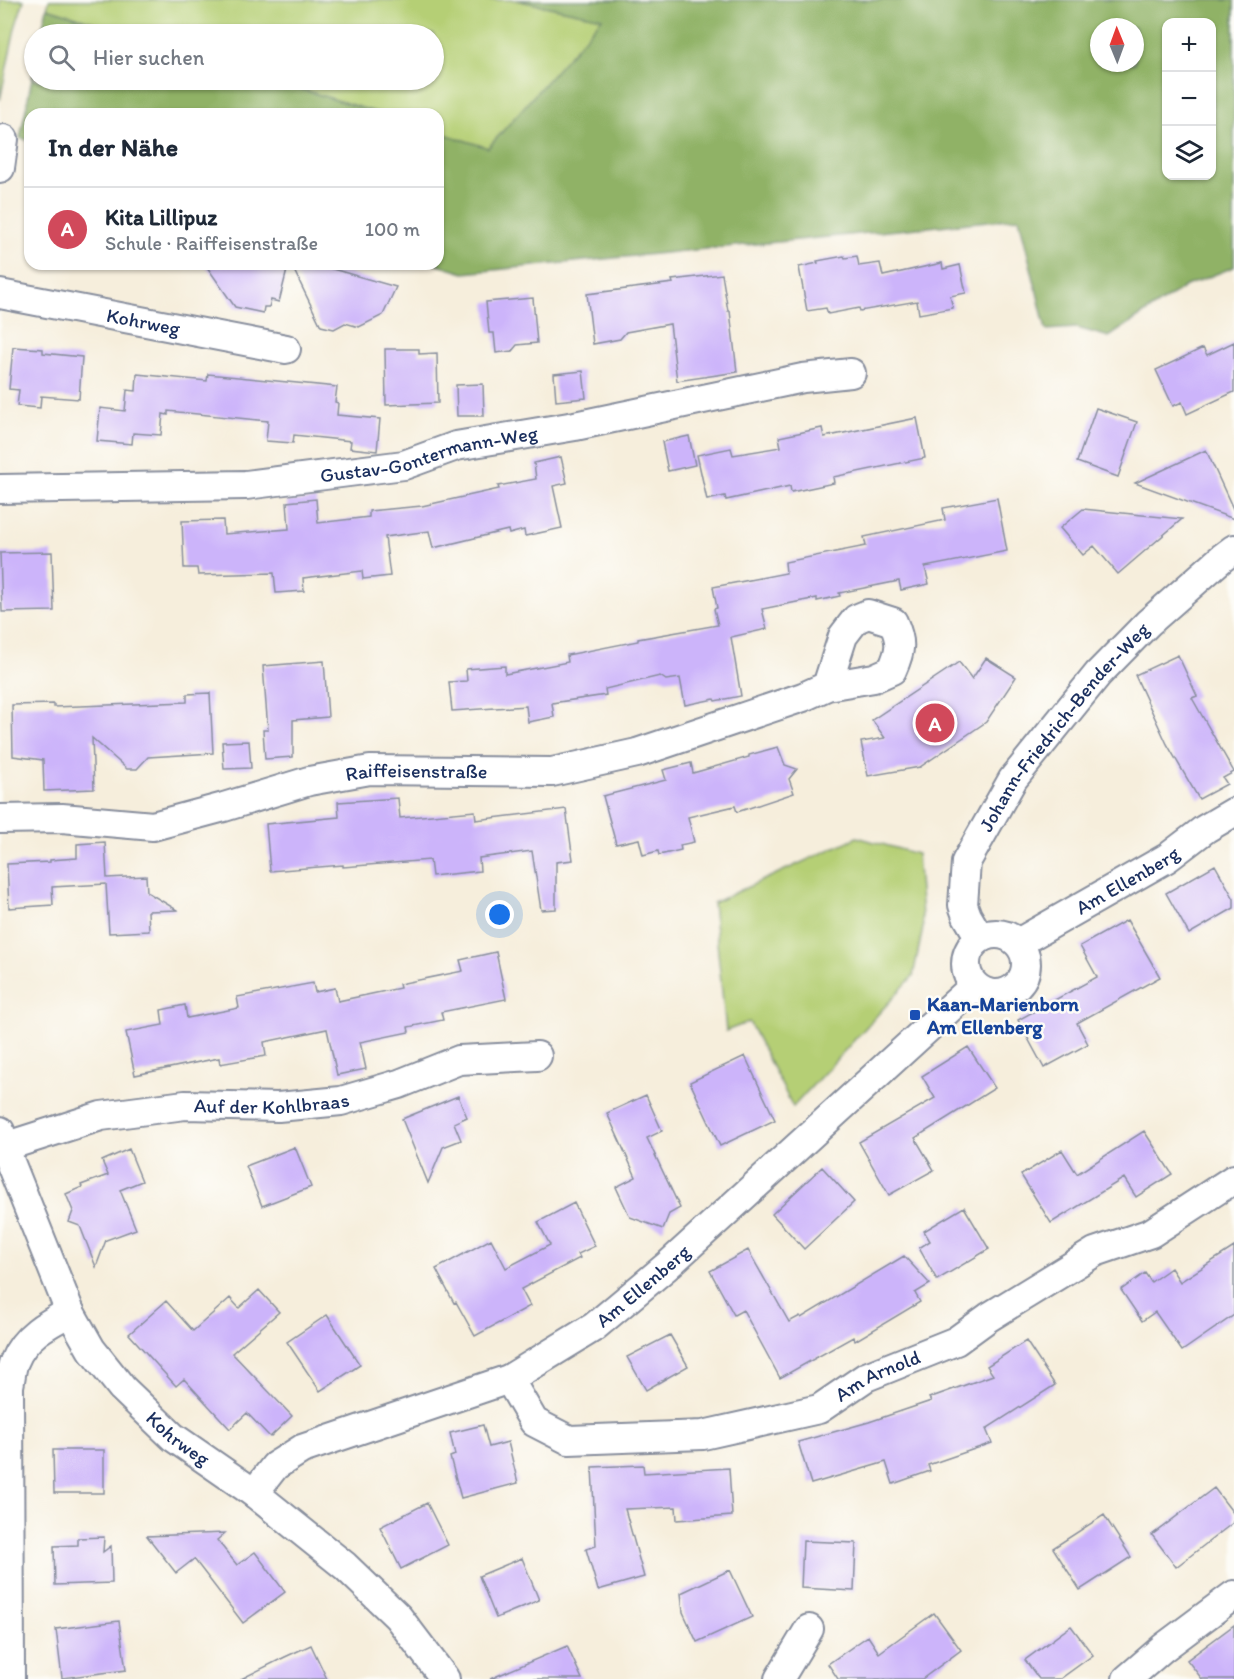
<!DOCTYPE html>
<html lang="de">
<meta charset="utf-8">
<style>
body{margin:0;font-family:Itim,sans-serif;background:#f6f6f7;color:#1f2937}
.controls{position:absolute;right:18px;top:18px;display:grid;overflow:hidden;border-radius:12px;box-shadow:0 2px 4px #0004}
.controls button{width:54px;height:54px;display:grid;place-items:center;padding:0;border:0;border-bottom:2px solid #e0e1e3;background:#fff;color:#1f2937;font:30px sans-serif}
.compass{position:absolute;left:1090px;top:18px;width:54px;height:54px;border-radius:50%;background:#fff;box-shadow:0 2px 4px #0004;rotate:359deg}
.you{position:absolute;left:500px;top:915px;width:21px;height:21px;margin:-15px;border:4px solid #fff;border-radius:50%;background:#1a73e8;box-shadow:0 0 0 9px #1a73e833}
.badge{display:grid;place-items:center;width:39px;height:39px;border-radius:50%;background:#d1495b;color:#fff;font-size:20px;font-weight:700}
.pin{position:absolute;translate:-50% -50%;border:3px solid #fff;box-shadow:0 2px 6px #0006}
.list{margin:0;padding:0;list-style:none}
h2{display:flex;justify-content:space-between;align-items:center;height:78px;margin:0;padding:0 24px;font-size:26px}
h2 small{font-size:20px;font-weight:400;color:#747a83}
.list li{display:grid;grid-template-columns:39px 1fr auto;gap:18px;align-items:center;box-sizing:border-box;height:84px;padding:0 24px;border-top:2px solid #e0e1e3}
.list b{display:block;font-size:22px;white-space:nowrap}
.list p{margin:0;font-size:20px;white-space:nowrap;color:#747a83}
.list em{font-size:20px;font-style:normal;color:#747a83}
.icon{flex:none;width:33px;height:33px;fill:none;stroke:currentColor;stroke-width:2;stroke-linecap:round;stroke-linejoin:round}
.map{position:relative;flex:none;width:1234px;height:1679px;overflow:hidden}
.search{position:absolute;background:#fff;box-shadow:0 2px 4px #0004;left:24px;top:24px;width:420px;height:66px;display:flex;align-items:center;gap:15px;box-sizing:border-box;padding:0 21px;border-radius:33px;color:#747a83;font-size:22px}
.panel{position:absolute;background:#fff;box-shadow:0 2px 4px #0004;left:24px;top:108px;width:420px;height:162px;border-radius:18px}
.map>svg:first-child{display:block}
</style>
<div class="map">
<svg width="1234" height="1679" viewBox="0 0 1234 1679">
<rect width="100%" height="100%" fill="#fdfcf7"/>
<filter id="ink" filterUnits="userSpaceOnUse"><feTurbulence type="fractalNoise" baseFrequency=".0167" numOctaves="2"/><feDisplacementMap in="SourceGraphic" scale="12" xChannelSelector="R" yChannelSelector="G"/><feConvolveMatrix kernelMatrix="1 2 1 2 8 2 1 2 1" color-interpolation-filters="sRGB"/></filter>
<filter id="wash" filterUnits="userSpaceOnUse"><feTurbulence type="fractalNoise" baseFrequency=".008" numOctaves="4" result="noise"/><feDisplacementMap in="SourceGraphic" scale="24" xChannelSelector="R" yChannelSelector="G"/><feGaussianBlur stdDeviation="1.35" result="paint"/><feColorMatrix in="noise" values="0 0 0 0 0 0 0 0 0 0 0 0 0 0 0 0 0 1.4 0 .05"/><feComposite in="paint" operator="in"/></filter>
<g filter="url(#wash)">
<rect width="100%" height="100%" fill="#f6eedc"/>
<path fill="#b5cf74" stroke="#687f69" stroke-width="1.5" d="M0,0h24l-9,28 -15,72z
M49,0h467l87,18 -115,130 -50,-16v-18h-57l-109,-34h162v-46h-303l-84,-26z
M857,837l60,17 6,74 -10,48 -120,131 -44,-85 -23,9 -13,-128z"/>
<path fill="#90b266" stroke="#567062" stroke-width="1.5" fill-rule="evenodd" d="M516,0h718v267l-48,19 -77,51 -32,-9 -31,2 -27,-112 -555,55 -30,-9h4v-132l50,16 114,-130zM1166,22h46v154h-46zM1099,27h36v36h-36z
M47,8l84,26h-90z
M34,68v12h238l109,34h-351v27l-10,-3z"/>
<g id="blocks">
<path fill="#ccb4fa" d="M844,256l1,2 12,-2 2,10 21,-3 3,13 59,-13 1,6 17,-4 6,28 -16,3 3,12 -34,6 -2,-13 -57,10 -1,-3 -31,6 -2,-6 -19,3 -8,-44 19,-4 -1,-2z
M205,264h49l33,6 -8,32 -8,-2 -2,7h-5l-1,6 -28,-6z
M291,264h24l81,23 -13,28 -24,12 -14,-4 -11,6 -13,-3z
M722,274l6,37h2l7,61 -60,9 -7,-57 -44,8 -6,7 -27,5 -6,-50 86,-11 -1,-3z
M533,298l4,45 -20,2 -5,6 -16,2 -2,-20h-5l-3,-31z
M1234,342v50l-47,22 -5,-12 -9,4 -17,-36 47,-22 4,7z
M13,347l30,2v4l39,4 -3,42 -38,-3 -1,12 -23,-2 2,-16 -10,-1z
M385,349h34v5l18,-1 1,50 -52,2z
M583,371l3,27 -30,3 -2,-27z
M137,374l70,7 1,-7 129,13 -2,15 3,1 -1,12 43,4 -3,32 -27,-3 1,-7 -57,-6 -1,8 -27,-2 2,-20 -100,-10v4l-5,-1 -2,21 -28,-2 -1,11 -35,-3 3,-33 25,3 2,-21 9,1z
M483,384l1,32h-27l-1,-31z
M1096,408l41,14 -19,55 -41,-15z
M917,418l8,40 -92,19 1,6 -43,9 -1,-6 -64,14 -1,-4 -18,4 -10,-45 34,-7 2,7 48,-8 -2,-10 43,-9 2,9z
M689,436l6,29 -27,6 -6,-29z
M1206,450l28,61v8l-99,-36z
M561,457l6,26 -14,3 9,42 -37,8 -1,-6 -15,4 -1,-4 -75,18 -4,-17 -44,6 5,39 -27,3 -1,-8 -59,7 1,13 -28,2 -2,-20 -76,2 -1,-7h-13l-2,-47 41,-1 1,14 65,-5 -2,-27 29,-3 2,24 51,-6v-6l53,-5 77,-17 -1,-3 38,-7 -2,-16z
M997,498l10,53 -82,16 4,17 -28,6 -2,-9 -60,12 1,3 -23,5v-3l-55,11 5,20 -36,8 10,59 -26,5 -1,-2 -29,6 -5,-27 -14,2 -6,-4 -55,13 1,6 -54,8 2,14 -26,5 -2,-16 -74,5 -3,-29 18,-1 -1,-12 39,-3v8l63,-12 -1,-7 71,-14v-2l80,-14 -4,-16 3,-1 -4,-21 73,-14 -1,-11 81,-16 -2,-9 81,-17 -2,-12z
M1083,509l99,10 -64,55 -24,-28 -11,9 -23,-27z
M52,552l2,59 -52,1 -2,-59z
M1178,655l19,41 -5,2 42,74 -11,6 4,6 -28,15 -32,-55 -32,-69z
M986,658l30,19 -30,45 -66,45 -52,9 -7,-34 24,-4 -13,-18 87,-58 13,17z
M324,661l4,56 -35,3v37l-28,2 -2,-29h5l-5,-64z
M210,693l3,60 -65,4 -11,12h-10l-35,-31 2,51 -50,2 -1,-31 -30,-4 -1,-51 42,-1v3l133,-5v-8z
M249,741l2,27 -27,1 -2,-27z
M778,747l7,18 12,4 -8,10 5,14 -57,19 -2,-6 -47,11 6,25 -14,3 1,5 -22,5 -1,-4 -15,4 -4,-16 -23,5 -13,-48 63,-16 -3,-10 28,-7 2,10 56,-16v-2z
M398,798l2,20 75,-7 1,9 90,-11 7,51 -17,2v47l-15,1 -9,-59 -53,7 1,13 -48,5 -2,-16 -87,7v-2l-73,6 -4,-47 73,-7 -1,-15z
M105,842l2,36 39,-2 1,16 30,18 -29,1 1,20 -40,2 -3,-49 -54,3 1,18 -44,3 -2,-44 43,-2v-2l27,-2v-14z
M1215,865l19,34v9l-45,26 -23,-41z
M1127,920l33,57 -83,46 11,21 -44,24 -26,-48 79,-43 -17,-31z
M496,952l10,47 -65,13 2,8 -35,7 1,5 -49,10 6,27 -29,6 -10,-46 -63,13 2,14 -46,8 -1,-6 -84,17 -9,-43 37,-7 -2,-15 24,-5 2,13 52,-10 -2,-11 76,-14 2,9 20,-4 3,13 62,-13 -1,-4 64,-13 -3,-11z
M968,1047l27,41 -80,50 19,32 -45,25 -30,-53 76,-44 -13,-22z
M745,1056l30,64 -55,26 -30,-64z
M646,1095l16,36 -15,7 33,70 -11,6 -6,15 -33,-12 -14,-30 20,-10 -29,-64z
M458,1096l9,21 -13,6 7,17 -18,7 -15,36 -26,-64z
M1144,1131l28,43 -36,23 -12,-19 -73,45 -30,-48 41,-25 15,24z
M295,1147l16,40 -49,19 -16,-40z
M129,1149l13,32 -22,9 16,39 -30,11 -10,27 -16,-41 -11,-4 4,-11 -7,-17 16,-7 -1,-2 27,-10 -6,-14z
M822,1167l32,35 -50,47 -32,-35z
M574,1203l21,43 -17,8 2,4 -59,31 9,17 -55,30 -19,-34 -2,1 -18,-34 55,-30 15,29 44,-23 -12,-23z
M964,1207l25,42 -52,31 -18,-32 11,-7 -6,-10z
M1234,1247v68l-52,36 -27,-39 -13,9 -21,-31 24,-17 6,9 20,-14 9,14z
M748,1250l41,72 11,-6 1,2 103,-62 26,28 -15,9 5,9 -65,39 -2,-4 -73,41 -37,-68 -9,5 -24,-44z
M259,1290l20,22 -47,41 60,63 -22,21 -23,-24 -17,16 -46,-50 -8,7 -47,-52 37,-33 27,30 37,-33 9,10z
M327,1315l33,50 -40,26 -33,-49z
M670,1335l18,31 -42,24 -19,-33z
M1026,1341l29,44 -69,44 6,14 -64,22 2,6 -37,13 -7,-22 -75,22 -13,-42 71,-20 62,-21 -2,-3 64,-23 -6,-9z
M483,1425l6,22 19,-5 10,41 -57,15 -11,-41 5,-2 -5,-22z
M53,1450h51v43h-50z
M643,1465l1,8 85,-5 3,48 -55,4 -1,-13 -51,2 19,68 -46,13 -12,-41 10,-3 -4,-79z
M1214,1488l20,26v8l-58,45 -24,-32z
M427,1503l21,42 -47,24 -21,-42z
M1104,1515l27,42 -51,33 -27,-42z
M225,1533l-8,7 20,25 18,-13 30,40 -42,31 -49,-64 -18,14 -29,-37z
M104,1537l-1,15 8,-6 1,37 -57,2 -1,-39 24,-1v-7z
M803,1541l53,2 -2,48 -53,-3z
M522,1558l17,42 -43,18 -17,-42z
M730,1570l22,47 -55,25 -14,-30 -2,-19z
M934,1613l27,37 -39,29h-84l-10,-15 40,-28 11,17z
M119,1621l7,49 -64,8 -6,-49z
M1234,1625v54h-32l-15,-19z
M1071,1626l22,29 -33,24h-21l-14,-19z
M311,1645l16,34h-86l44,-22z
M567,1646l15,33h-92z"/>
</g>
</g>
<g filter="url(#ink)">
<use href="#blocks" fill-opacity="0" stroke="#888e9d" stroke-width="1.5"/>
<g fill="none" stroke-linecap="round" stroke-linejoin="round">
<defs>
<g id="minor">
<path d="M0,168l4,-29"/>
<path id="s1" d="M0,294l286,55"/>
<path id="s2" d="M0,489l246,-4 158,-20 52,-19 119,-20 228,-48 48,-5"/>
<path id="s3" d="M0,819l62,-1 91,8 71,-19 85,-26 61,-11 182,2 85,-19 166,-56 24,-11 47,-8 18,-8c9,-20 10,-28 1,-48l-25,-8 -12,5 -13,17 -16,50"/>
<circle cx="996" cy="964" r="30"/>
<path id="s4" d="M980,938l-13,-22 -4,-11 3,-43 47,-83 85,-105 50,-51 74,-65 12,-9"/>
<path id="s5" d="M1018,943l149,-85 38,-29 29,-17"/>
<path id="s6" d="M0,1131l4,16 66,165 21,37 31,39 51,49 81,56 91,73 53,51 47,62"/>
<path id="s7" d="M4,1147l97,-31 84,-11 93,2 63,-6 58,-17 60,-24 78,-4"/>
<path id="s8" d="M509,1379l25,43 35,18 134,-5 116,-26 47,-32 90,-36 33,-24 106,-65 56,-19 83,-54"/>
<path id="s9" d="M254,1493l21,-27 27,-17 207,-70 85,-52 73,-61 307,-280"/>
<path d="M10,1679l-1,-293c2,-8 2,-17 5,-24 10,-26 33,-38 56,-50"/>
<path d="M779,1679l30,-50"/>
<path d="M1127,1679l36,-31 71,-53"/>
</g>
</defs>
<use href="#minor" stroke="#888e9d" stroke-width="32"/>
<use href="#minor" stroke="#fff" stroke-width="28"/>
</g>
</g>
<rect fill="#1a4fb4" stroke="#fdfcf7" stroke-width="2" x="909" y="1009" width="12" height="12" rx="3"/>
<g text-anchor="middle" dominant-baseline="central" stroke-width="5" stroke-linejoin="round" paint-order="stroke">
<g font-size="20" fill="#1b2f5e" stroke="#fdfcf7">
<text stroke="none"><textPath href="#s1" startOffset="146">Kohrweg</textPath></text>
<text stroke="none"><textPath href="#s2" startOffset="432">Gustav-Gontermann-Weg</textPath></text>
<text stroke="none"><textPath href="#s4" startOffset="248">Johann-Friedrich-Bender-Weg</textPath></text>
<text stroke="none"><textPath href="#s3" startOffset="424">Raiffeisenstraße</textPath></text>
<text stroke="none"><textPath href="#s5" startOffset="126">Am Ellenberg</textPath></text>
<text stroke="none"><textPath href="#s7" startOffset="273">Auf der Kohlbraas</textPath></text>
<text stroke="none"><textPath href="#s9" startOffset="448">Am Ellenberg</textPath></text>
<text stroke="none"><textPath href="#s8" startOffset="410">Am Arnold</textPath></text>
<text stroke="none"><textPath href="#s6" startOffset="362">Kohrweg</textPath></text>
</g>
<g font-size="20" font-weight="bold" fill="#164399" stroke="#fdfcf7" text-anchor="start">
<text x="927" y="1004">Kaan-Marienborn<tspan x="927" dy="23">Am Ellenberg</tspan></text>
</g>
</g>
</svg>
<div class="controls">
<button>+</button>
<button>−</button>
<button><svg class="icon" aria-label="layers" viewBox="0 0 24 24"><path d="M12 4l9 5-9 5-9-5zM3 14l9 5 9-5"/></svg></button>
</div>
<svg class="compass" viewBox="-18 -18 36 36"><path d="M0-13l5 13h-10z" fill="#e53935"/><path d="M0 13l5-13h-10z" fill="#747a83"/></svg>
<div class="you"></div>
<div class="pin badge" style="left:935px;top:723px">A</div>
<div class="search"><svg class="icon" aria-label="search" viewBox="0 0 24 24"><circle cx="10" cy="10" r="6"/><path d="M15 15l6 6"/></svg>Hier suchen</div>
<section class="panel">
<h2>In der Nähe<small></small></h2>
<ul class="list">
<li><span class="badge">A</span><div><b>Kita Lillipuz</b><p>Schule · Raiffeisenstraße</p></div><em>100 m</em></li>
</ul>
</section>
</div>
